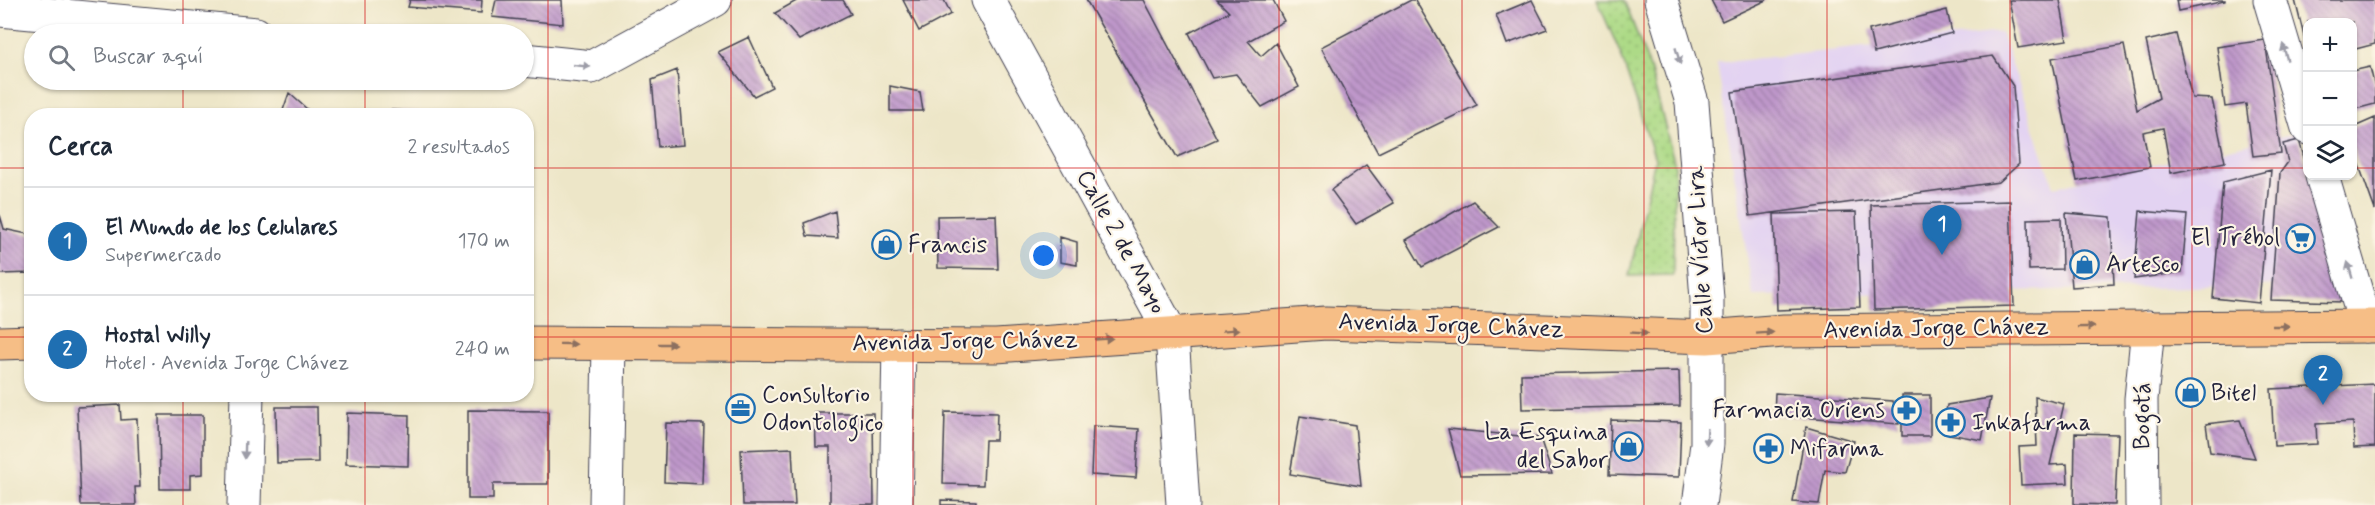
<!DOCTYPE html>
<html lang="es">
<meta charset="utf-8">
<style>
body{margin:0;font-family:Mynerve,sans-serif;background:#f2f2f3;color:#1f2937}
.controls{position:absolute;right:18px;top:18px;display:grid;overflow:hidden;border-radius:12px;box-shadow:0 2px 4px #0004}
.controls button{width:54px;height:54px;display:grid;place-items:center;padding:0;border:0;border-bottom:2px solid #e0e1e3;background:#fff;color:#1f2937;font:30px sans-serif}
.you{position:absolute;left:1044px;top:256px;width:21px;height:21px;margin:-15px;border:4px solid #fff;border-radius:50%;background:#1a73e8;box-shadow:0 0 0 9px #1a73e833}
.badge{display:grid;place-items:center;width:39px;height:39px;border-radius:50%;background:#1f6fb2;color:#fff;font-size:20px;font-weight:700}
.pin{position:absolute;translate:-50% -50px;filter:drop-shadow(0 2px 3px #0008)}
.pin::after{content:'';position:absolute;top:32px;width:21px;height:18px;background:inherit;clip-path:polygon(0 0,100% 0,50% 100%)}
.list{margin:0;padding:0;list-style:none}
h2{display:flex;justify-content:space-between;align-items:center;height:78px;margin:0;padding:0 24px;font-size:26px}
h2 small{font-size:20px;font-weight:400;color:#747a83}
.list li{display:grid;grid-template-columns:39px 1fr auto;gap:18px;align-items:center;box-sizing:border-box;height:108px;padding:0 24px;border-top:2px solid #e0e1e3}
.list b{display:block;font-size:22px;white-space:nowrap}
.list p{margin:0;font-size:20px;white-space:nowrap;color:#747a83}
.list em{font-size:20px;font-style:normal;color:#747a83}
.icon{flex:none;width:33px;height:33px;fill:none;stroke:currentColor;stroke-width:2;stroke-linecap:round;stroke-linejoin:round}
.map{position:relative;flex:none;width:2375px;height:505px;overflow:hidden}
.search{position:absolute;background:#fff;box-shadow:0 2px 4px #0004;left:24px;top:24px;width:510px;height:66px;display:flex;align-items:center;gap:15px;box-sizing:border-box;padding:0 21px;border-radius:33px;color:#747a83;font-size:22px}
.panel{position:absolute;background:#fff;box-shadow:0 2px 4px #0004;left:24px;top:108px;width:510px;height:294px;border-radius:24px}
.map>svg:first-child{display:block}
</style>
<div class="map">
<svg width="2375" height="505" viewBox="0 0 2375 505">
<defs>
<pattern id="park-dots" width="8" height="8" patternUnits="userSpaceOnUse" patternTransform="scale(1.5)"><rect width="8" height="8" fill="#adda87"/><path d="M2 2h.1M6 6h.1" fill="none" stroke="#95bb75" stroke-width="1.8" stroke-linecap="round"/></pattern>
<pattern id="building-back-hatch" width="6" height="6" patternUnits="userSpaceOnUse" patternTransform="scale(1.5)"><rect width="6" height="6" fill="#bf98cb"/><path d="M-1 5l2 2M0 0l6 6M5-1l2 2" fill="none" stroke="#9b7ca6"/></pattern>
</defs>
<rect width="100%" height="100%" fill="#fcf5e5"/>
<filter id="ink" filterUnits="userSpaceOnUse"><feTurbulence type="fractalNoise" baseFrequency=".0167" numOctaves="2"/><feDisplacementMap in="SourceGraphic" scale="12" xChannelSelector="R" yChannelSelector="G"/><feConvolveMatrix kernelMatrix="1 2 1 2 8 2 1 2 1" color-interpolation-filters="sRGB"/></filter>
<filter id="wash" filterUnits="userSpaceOnUse"><feTurbulence type="fractalNoise" baseFrequency=".008" numOctaves="4" result="noise"/><feDisplacementMap in="SourceGraphic" scale="24" xChannelSelector="R" yChannelSelector="G"/><feGaussianBlur stdDeviation="1.35" result="paint"/><feColorMatrix in="noise" values="0 0 0 0 0 0 0 0 0 0 0 0 0 0 0 0 0 1.4 0 .05"/><feComposite in="paint" operator="in"/></filter>
<g filter="url(#wash)">
<rect width="100%" height="100%" fill="#ede6c8"/>
<path fill="#e3d3f2" d="M2001,32l53,155 242,-54 46,151 -589,12 -36,-233z"/>
<path fill="url(#park-dots)" stroke="#687e61" stroke-width="1.5" d="M1597,0h27l26,68 25,97 -2,110 -44,1 26,-117 -34,-104z"/>
<g id="blocks">
<path fill="url(#building-back-hatch)" d="M410,0h72l-1,13 -73,-6z
M496,0h66l1,24 -71,-7z
M798,0h45l8,14 -52,26 -24,-27z
M903,0h41l7,14 -32,17z
M1086,0h58l73,139 -40,18z
M1217,0h56l11,21 -36,20 13,15 15,-13 23,44 -37,20 -26,-33 -24,4 -23,-45 40,-21z
M1411,0h4l62,105 -99,48 -57,-106z
M1532,0l15,29 -40,15 -11,-29z
M1711,0h56l-45,21z
M2009,0h51l7,40 -49,8z
M2176,0h49v1l-47,10z
M2295,0h80v44l-23,6v-28h-44l-1,26z
M1947,10l5,23 -78,20 -5,-23z
M2176,34l16,64 20,1 13,63 -54,11 -8,-45 -20,4 7,35 -73,14 -25,-123 72,-13 13,65 22,-12 -13,-57z
M749,37l23,50 -18,9 -36,-44z
M2265,40l16,113 -28,3 -7,-52 -21,3 -8,-60z
M1993,56l20,30 6,78 -20,18 -249,34 -18,-124z
M2370,67l5,21v16l-23,6v-39z
M677,70l6,75 -25,2 -6,-67z
M890,86l30,6 3,19h-33z
M289,93l18,16v7h-26z
M390,110l50,3v3h-50z
M2375,118v92l-23,-64v-18z
M2299,140l9,31 36,131 -73,-2 9,-127 8,-11 -5,-18z
M1366,165l28,38 -38,21 -25,-34z
M2271,170l-12,133 -46,-5 10,-116z
M1473,201l26,26 -77,40 -16,-27z
M2010,201l4,105 -140,4 -3,-105z
M835,211l3,27 -31,-2 -3,-13z
M2140,211l47,4 -5,57 -48,7z
M1856,212l4,95 -83,3 -3,-96z
M2066,213l45,4 3,67 -42,3z
M0,215l4,14 28,6v38l-32,1z
M996,215l2,54 -60,-1 -1,-52z
M2061,218l1,51 -33,1 -1,-51z
M1060,237l17,5v23l-17,-3z
M1679,371l1,35 -158,3 -1,-35z
M2375,384v63l-21,1 -1,-26 -37,2 1,20 -43,2 -3,-57z
M1775,393l118,8 6,23 -125,-9z
M1902,395h28v41h-28z
M2035,397l29,7 -14,61 17,-1 1,19 -47,2 -2,-38 18,-1z
M1990,398l-8,42 -39,-7 4,-28z
M120,405l1,15 16,-1 3,68h-5l1,18h-55l-4,-98z
M276,407h41l1,55 -41,1z
M468,410l80,1v73h-55v15h-25z
M945,412l52,1 -1,27h-11l-2,45 -40,-1z
M347,413l62,2 -1,51 -62,-2z
M815,413h58l1,92h-44v-58h-14z
M159,415h44v59l-13,1v14h-30z
M1300,416l55,9 6,61 -71,-12z
M1611,420l70,2 -2,55 -70,-2z
M2240,420l15,38 -45,-6 -4,-28z
M666,423l38,1 -2,60 -38,-2z
M1093,426l46,3 -3,49 -45,-3z
M1806,427l48,14 -9,31 -20,-2 -6,34 -26,-2z
M1448,429l92,9 12,36 -92,1z
M2075,433l43,1 -3,71 -41,-1z
M792,448l3,57h-52l-2,-55z
M941,500l35,1v4h-35z"/>
</g>
</g>
<g filter="url(#ink)">
<use href="#blocks" fill-opacity="0" stroke="#403f50" stroke-width="1.5"/>
<g fill="none" stroke-linecap="round" stroke-linejoin="round">
<defs>
<path id="minor" d="M988,0l184,335 11,170
M1661,0l31,102 15,197v145l-8,61
M2270,0l38,128
M0,10l256,24
M524,60l68,7 123,-67
M2322,176l44,150
M244,505l3,-111
M606,505l3,-161
M896,505l3,-160
M2142,505l-1,-106 7,-72"/>
<path id="major" d="M0,343l32,-1
M526,343l470,3 330,-23 381,14 77,-6 591,-5"/>
</defs>
<use href="#minor" stroke="#403f50" stroke-width="35"/>
<use href="#major" stroke="#403f50" stroke-width="35"/>
<use href="#minor" stroke="#fff" stroke-width="33"/>
<use href="#major" stroke="#f6be86" stroke-width="33"/>
</g>
<defs><path id="oneway-solid" d="M-6-.8H1V-3.2L6.5 0L1 3.2V.8H-6Z" transform="scale(1.5)"/></defs>
<g fill="#9c9ca7">
<use href="#oneway-solid" transform="translate(2285 52) rotate(-106)"/>
<use href="#oneway-solid" transform="translate(1678 56) rotate(73)"/>
<use href="#oneway-solid" transform="translate(582 66) rotate(6)"/>
<use href="#oneway-solid" transform="translate(2350 270) rotate(-106)"/>
<use href="#oneway-solid" transform="translate(1707 437) rotate(93)"/>
<use href="#oneway-solid" transform="translate(245 450) rotate(92)"/>
</g>
<g fill="#8c7060">
<use href="#oneway-solid" transform="translate(2281 326)"/>
<use href="#oneway-solid" transform="translate(2086 327) rotate(-1)"/>
<use href="#oneway-solid" transform="translate(1231 330) rotate(-4)"/>
<use href="#oneway-solid" transform="translate(1639 333) rotate(3)"/>
<use href="#oneway-solid" transform="translate(1765 333) rotate(-4)"/>
<use href="#oneway-solid" transform="translate(1104 339) rotate(-4)"/>
<use href="#oneway-solid" transform="translate(568 344) rotate(1)"/>
<use href="#oneway-solid" transform="translate(667 344)"/>
</g>
</g>
<path fill="none" stroke="#d62828" stroke-width="1.5" stroke-opacity="0.55" d="M183,0v34M365,0v34M548,0v505M731,0v505M913,0v505M1096,0v505M1279,0v505M1462,0v505M1644,0v505M1827,0v505M2010,0v505M2192,0v505M183,80v36M365,80v36M0,168h32M526,168h1782M2352,168h23M0,337h32M526,337h1849M183,394v111M365,394v111"/>
<defs>
<symbol id="supermarket-ring" viewBox="-11 -11 22 22"><circle r="9.5" fill="#fcf5e5" stroke="#1f6fb2" stroke-width="1.5"/><path d="M-6-5.5h2.5l.6 2H6L4.5 2H-2.5L-4.4-4H-6ZM-1.5 3.2a1.3 1.3 0 1 0 .1 0ZM3 3.2a1.3 1.3 0 1 0 .1 0Z" fill="#1f6fb2"/></symbol>
<symbol id="shop-ring" viewBox="-11 -11 22 22"><circle r="9.5" fill="#fcf5e5" stroke="#1f6fb2" stroke-width="1.5"/><path d="M-5-2.5h2.3a2.7 3.5 0 0 1 5.4 0H5L5.5 6h-11ZM-1.5-2.5h3a1.5 2.3 0 0 0-3 0Z" fill="#1f6fb2"/></symbol>
<symbol id="office-ring" viewBox="-11 -11 22 22"><circle r="9.5" fill="#fcf5e5" stroke="#1f6fb2" stroke-width="1.5"/><path d="M-6-3h4V-5.5h4V-3h4V5H-6ZM-1-4.5V-3h2v-1.5ZM-6 0V1H6V0Z" fill="#1f6fb2"/></symbol>
<symbol id="pharmacy-ring" viewBox="-11 -11 22 22"><circle r="9.5" fill="#fcf5e5" stroke="#1f6fb2" stroke-width="1.5"/><path d="M-2-6h4v4h4v4h-4v4h-4v-4h-4v-4h4Z" fill="#1f6fb2"/></symbol>
</defs>
<g fill-rule="evenodd">
<use href="#supermarket-ring" x="2284" y="222" width="33" height="33"/>
<use href="#shop-ring" x="870" y="228" width="33" height="33"/>
<use href="#shop-ring" x="2068" y="248" width="33" height="33"/>
<use href="#shop-ring" x="2174" y="376" width="33" height="33"/>
<use href="#office-ring" x="724" y="392" width="33" height="33"/>
<use href="#pharmacy-ring" x="1890" y="394" width="33" height="33"/>
<use href="#pharmacy-ring" x="1934" y="406" width="33" height="33"/>
<use href="#shop-ring" x="1612" y="430" width="33" height="33"/>
<use href="#pharmacy-ring" x="1752" y="432" width="33" height="33"/>
</g>
<g text-anchor="middle" dominant-baseline="central" stroke-width="4.5" stroke-linejoin="round" paint-order="stroke">
<g font-size="24" fill="#22223b" stroke="#fcf5e5" text-anchor="start">
<text x="2280" y="238" text-anchor="end">El Trébol</text>
<text x="908" y="245">Francis</text>
<text x="2106" y="264">Artesco</text>
<text x="2211" y="393">Bitel</text>
<text x="762" y="395">Consultorio<tspan x="762" dy="28">Odontologico</tspan></text>
<text x="1885" y="410" text-anchor="end">Farmacia Oriens</text>
<text x="1972" y="423">Inkafarma</text>
<text x="1608" y="432" text-anchor="end">La Esquina<tspan x="1608" dy="28">del Sabor</tspan></text>
<text x="1790" y="449">Mifarma</text>
</g>
<g font-size="24" fill="#22223b" stroke="#fcf5e5">
<text transform="translate(1121 242) rotate(61)">Calle 2 de Mayo</text>
<text transform="translate(1701 250) rotate(-93)">Calle Víctor Lira</text>
<text transform="translate(1451 326) rotate(2)">Avenida Jorge Chávez</text>
<text transform="translate(1936 329) rotate(-1)">Avenida Jorge Chávez</text>
<text transform="translate(965 342) rotate(-1)">Avenida Jorge Chávez</text>
<text transform="translate(2143 416) rotate(-89)">Bogotá</text>
</g>
</g>
</svg>
<div class="controls">
<button>+</button>
<button>−</button>
<button><svg class="icon" aria-label="layers" viewBox="0 0 24 24"><path d="M12 4l9 5-9 5-9-5zM3 14l9 5 9-5"/></svg></button>
</div>
<div class="you"></div>
<div class="pin badge" style="left:1942px;top:255px">1</div>
<div class="pin badge" style="left:2323px;top:405px">2</div>
<div class="search"><svg class="icon" aria-label="search" viewBox="0 0 24 24"><circle cx="10" cy="10" r="6"/><path d="M15 15l6 6"/></svg>Buscar aquí</div>
<section class="panel">
<h2>Cerca<small>2 resultados</small></h2>
<ul class="list">
<li><span class="badge">1</span><div><b>El Mundo de los Celulares</b><p>Supermercado</p></div><em>170 m</em></li>
<li><span class="badge">2</span><div><b>Hostal Willy</b><p>Hotel · Avenida Jorge Chávez</p></div><em>240 m</em></li>
</ul>
</section>
</div>
